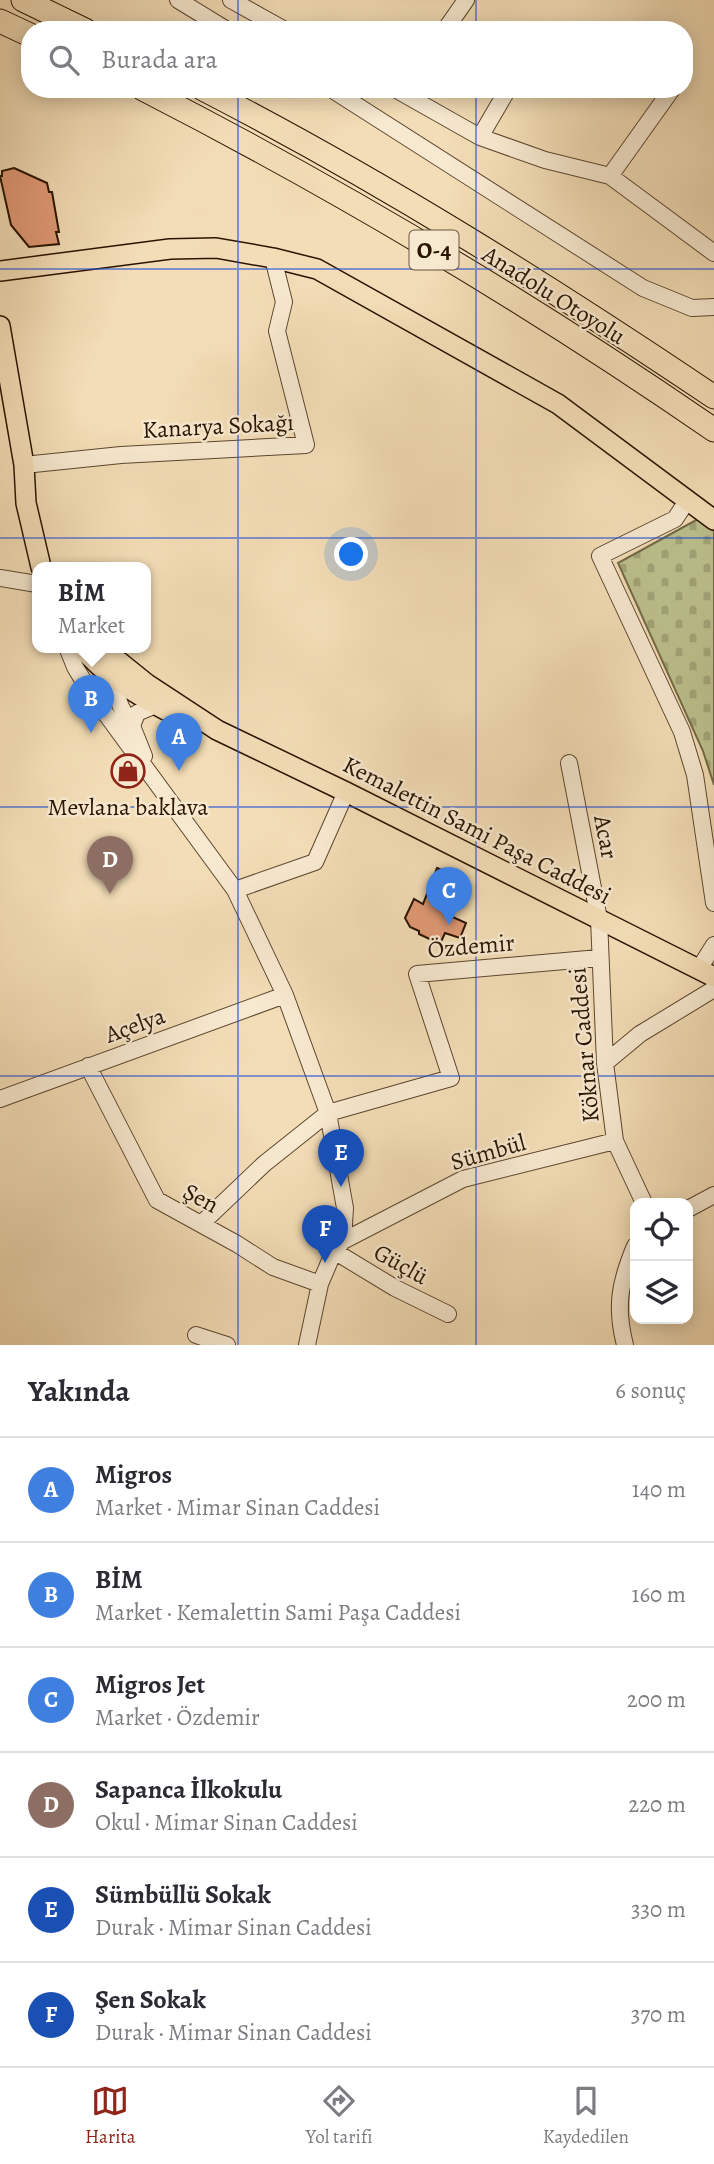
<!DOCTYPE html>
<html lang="tr">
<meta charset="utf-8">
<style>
body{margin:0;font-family:Alegreya,serif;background:#f2f2f3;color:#2b2b33}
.controls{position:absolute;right:21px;bottom:21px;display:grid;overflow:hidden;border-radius:14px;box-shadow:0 4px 18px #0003}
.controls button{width:63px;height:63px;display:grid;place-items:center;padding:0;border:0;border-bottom:2px solid #e1e1e2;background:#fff;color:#2b2b33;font:35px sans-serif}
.you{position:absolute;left:352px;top:555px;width:24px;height:24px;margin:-18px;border:5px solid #fff;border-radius:50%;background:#1a73e8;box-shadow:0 0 0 10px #1a73e833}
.badge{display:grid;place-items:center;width:46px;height:46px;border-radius:50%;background:#8f2418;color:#fff;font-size:23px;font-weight:700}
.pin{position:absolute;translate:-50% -58px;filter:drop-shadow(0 2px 4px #0008)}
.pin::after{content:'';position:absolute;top:37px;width:24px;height:21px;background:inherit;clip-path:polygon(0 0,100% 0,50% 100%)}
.popup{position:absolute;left:32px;top:562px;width:119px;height:91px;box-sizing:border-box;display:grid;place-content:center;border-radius:14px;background:#fff;filter:drop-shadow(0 2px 5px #0005);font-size:23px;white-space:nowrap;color:#7c7c81}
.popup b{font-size:26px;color:#2b2b33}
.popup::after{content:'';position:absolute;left:50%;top:100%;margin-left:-14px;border:14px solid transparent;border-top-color:#fff}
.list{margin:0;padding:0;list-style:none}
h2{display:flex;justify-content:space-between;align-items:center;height:91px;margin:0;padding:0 28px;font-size:30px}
h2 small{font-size:23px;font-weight:400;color:#7c7c81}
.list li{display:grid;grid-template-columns:46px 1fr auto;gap:21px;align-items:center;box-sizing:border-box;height:105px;padding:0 28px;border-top:2px solid #e1e1e2}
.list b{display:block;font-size:26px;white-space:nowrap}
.list p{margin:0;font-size:23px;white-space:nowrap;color:#7c7c81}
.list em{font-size:23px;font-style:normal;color:#7c7c81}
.icon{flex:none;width:38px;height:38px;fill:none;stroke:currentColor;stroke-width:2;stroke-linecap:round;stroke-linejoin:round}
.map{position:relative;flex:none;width:714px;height:1345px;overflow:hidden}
.search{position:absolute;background:#fff;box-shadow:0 4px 18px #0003;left:21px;right:21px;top:21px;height:77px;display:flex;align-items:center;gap:18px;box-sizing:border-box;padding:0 24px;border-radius:28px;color:#7c7c81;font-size:26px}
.sheet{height:721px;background:#fff}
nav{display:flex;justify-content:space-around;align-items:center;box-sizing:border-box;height:98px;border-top:2px solid #e1e1e2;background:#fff;font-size:19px;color:#7c7c81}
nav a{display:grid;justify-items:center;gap:4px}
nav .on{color:#8f2418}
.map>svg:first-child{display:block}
</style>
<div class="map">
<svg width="714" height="1345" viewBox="0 0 714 1345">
<defs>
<pattern id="cemetery-stones" width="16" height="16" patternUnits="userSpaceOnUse" patternTransform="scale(1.75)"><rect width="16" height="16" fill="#bbc08d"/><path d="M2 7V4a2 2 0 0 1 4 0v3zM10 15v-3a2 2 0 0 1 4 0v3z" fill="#a1a478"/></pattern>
</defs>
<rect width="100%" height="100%" fill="#f3ddb6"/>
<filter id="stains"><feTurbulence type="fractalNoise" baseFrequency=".00286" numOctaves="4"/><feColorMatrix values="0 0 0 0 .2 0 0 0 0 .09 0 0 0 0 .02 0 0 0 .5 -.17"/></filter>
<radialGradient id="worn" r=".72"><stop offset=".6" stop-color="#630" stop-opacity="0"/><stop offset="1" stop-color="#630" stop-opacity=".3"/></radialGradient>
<path fill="url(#cemetery-stones)" stroke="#726a46" stroke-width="2" d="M698,519l16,12v254l-11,-34 -85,-188z"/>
<path fill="#e19a76" stroke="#2a1400" stroke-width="2" d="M14,168l33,15 2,9h3l7,40h-3l3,12 -30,3 -18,-22 -11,-49h2v-5z
M437,868l23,10 -14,36 20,9 -6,15 -15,-5 -5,11 -21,-10v-3l-9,-4 -5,-9 9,-19 9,5z"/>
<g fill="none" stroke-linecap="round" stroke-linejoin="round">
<defs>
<path id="minor" d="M178,0l49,30
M231,0l54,30
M445,30l21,-30
M331,89l312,199 49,20 22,-1
M395,89l85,48 65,23 65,16 104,77
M480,137l28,-48
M610,176l62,-87
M24,465l97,-10 185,-10 -29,-114 7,-29 -11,-44
M687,501l-12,18 -75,37 82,176 13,43 19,128
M0,578l37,6
M67,647l8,20 17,28 143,195 50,105 43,118 17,95 -2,33 -9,10 -14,33 -13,61
M108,671l13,36 11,19
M144,756l-12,-30 5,-13 19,-8
M569,763l30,156 6,144 10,78 29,62
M235,890l80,-28 31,-70
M699,969l15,-24
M605,1063l35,-29 74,-45
M88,1066l69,134 80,44 36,23 47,17
M0,1099l285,-104
M688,1209l26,-14
M201,1224l63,-60 64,-51 123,-35 -34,-104 182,-16
M343,1241l120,-62 152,-38
M334,1251l61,37 53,26
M196,1335l31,10
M625,1345c-10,-39 -5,-63 10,-99"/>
<path id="major" d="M0,271l170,-22 46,-1 57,10 44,11 241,135 156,116
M0,326l24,139 2,38 15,64
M81,647c24,29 59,50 92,67
M101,647l46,37 70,46 129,62 368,185"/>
<path id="highway" d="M23,0l62,30
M0,21l30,14
M143,89c197,101 388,215 571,341
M203,89c177,91 346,197 511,308"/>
</defs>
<use href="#minor" stroke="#5c462e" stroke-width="18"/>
<use href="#major" stroke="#2a1400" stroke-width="22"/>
<use href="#highway" stroke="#2a1400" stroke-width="25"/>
<use href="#minor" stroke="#f7e9d0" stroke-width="16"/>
<use href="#major" stroke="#f3ddb6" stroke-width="19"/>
<use href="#highway" stroke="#f3ddb6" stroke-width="23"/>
</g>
<path fill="none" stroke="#1d4ed8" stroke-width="2" stroke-opacity="0.55" d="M238,0v30M476,0v30M238,89v1256M476,89v1256M0,269h714M0,538h714M0,807h714M0,1076h714"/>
<defs>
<symbol id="shop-ring" viewBox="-11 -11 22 22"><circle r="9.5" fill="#f7e9d0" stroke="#8f2418" stroke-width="1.5"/><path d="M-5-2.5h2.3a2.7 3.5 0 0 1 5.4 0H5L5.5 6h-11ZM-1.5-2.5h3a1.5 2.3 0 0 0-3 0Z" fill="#8f2418"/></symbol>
</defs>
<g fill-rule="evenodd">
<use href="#shop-ring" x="109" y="752" width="38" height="38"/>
</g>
<g text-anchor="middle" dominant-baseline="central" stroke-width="5" stroke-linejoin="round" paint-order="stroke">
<rect fill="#f7e9d0" stroke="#68543e" stroke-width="2" x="409.5" y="230.5" width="49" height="39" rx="5"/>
<g font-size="23" font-weight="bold" fill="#2a1400">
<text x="434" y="250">O-4</text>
</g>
<g font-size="24" fill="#2a1400" stroke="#f7e9d0">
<text transform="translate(554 295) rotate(32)">Anadolu Otoyolu</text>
<text transform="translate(218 426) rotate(-3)">Kanarya Sokağı</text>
<text transform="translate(477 830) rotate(27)">Kemalettin Sami Paşa Caddesi</text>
<text transform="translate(606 837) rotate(79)">Acar</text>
<text transform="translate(471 946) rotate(-5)">Özdemir</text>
<text transform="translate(135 1025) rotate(-20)">Açelya</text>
<text transform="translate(584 1045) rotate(-95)">Köknar Caddesi</text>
<text transform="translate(488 1152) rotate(-16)">Sümbül</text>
<text transform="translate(201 1198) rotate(28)">Şen</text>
<text transform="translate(401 1264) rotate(29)">Güçlü</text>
</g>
<g font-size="24" fill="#2a1400" stroke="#f7e9d0">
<text x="128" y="807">Mevlana baklava</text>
</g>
</g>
<rect width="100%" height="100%" filter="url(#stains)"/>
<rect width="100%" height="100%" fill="url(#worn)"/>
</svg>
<div class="controls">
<button><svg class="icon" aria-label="locate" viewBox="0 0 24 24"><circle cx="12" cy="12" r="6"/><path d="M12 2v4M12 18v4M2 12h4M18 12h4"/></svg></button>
<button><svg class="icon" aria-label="layers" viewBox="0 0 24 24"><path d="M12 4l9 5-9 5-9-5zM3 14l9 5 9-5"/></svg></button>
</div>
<div class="you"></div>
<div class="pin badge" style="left:179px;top:771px;background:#3f7fe0">A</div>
<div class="pin badge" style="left:91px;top:733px;background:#3f7fe0">B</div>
<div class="popup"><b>BİM</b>Market</div>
<div class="pin badge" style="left:449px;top:925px;background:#3f7fe0">C</div>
<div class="pin badge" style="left:110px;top:894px;background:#8d6e63">D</div>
<div class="pin badge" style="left:341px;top:1187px;background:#1a4fb4">E</div>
<div class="pin badge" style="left:325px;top:1263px;background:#1a4fb4">F</div>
<div class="search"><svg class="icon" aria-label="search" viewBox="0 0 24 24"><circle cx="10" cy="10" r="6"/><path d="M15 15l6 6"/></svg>Burada ara</div>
</div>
<section class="sheet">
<h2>Yakında<small>6 sonuç</small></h2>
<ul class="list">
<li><span class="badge" style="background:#3f7fe0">A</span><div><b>Migros</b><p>Market · Mimar Sinan Caddesi</p></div><em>140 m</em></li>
<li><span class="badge" style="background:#3f7fe0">B</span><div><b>BİM</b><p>Market · Kemalettin Sami Paşa Caddesi</p></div><em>160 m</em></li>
<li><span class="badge" style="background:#3f7fe0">C</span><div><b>Migros Jet</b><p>Market · Özdemir</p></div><em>200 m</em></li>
<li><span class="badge" style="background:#8d6e63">D</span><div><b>Sapanca İlkokulu</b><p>Okul · Mimar Sinan Caddesi</p></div><em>220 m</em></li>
<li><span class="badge" style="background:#1a4fb4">E</span><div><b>Sümbüllü Sokak</b><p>Durak · Mimar Sinan Caddesi</p></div><em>330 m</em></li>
<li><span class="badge" style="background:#1a4fb4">F</span><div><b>Şen Sokak</b><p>Durak · Mimar Sinan Caddesi</p></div><em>370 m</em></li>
</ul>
</section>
<nav>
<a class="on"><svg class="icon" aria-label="map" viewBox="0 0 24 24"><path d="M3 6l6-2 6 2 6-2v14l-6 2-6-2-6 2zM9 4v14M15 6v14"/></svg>Harita</a>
<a><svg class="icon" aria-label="directions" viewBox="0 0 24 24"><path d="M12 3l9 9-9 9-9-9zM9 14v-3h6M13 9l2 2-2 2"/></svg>Yol tarifi</a>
<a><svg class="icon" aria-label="saved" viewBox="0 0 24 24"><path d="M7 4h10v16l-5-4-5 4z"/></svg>Kaydedilen</a>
</nav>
